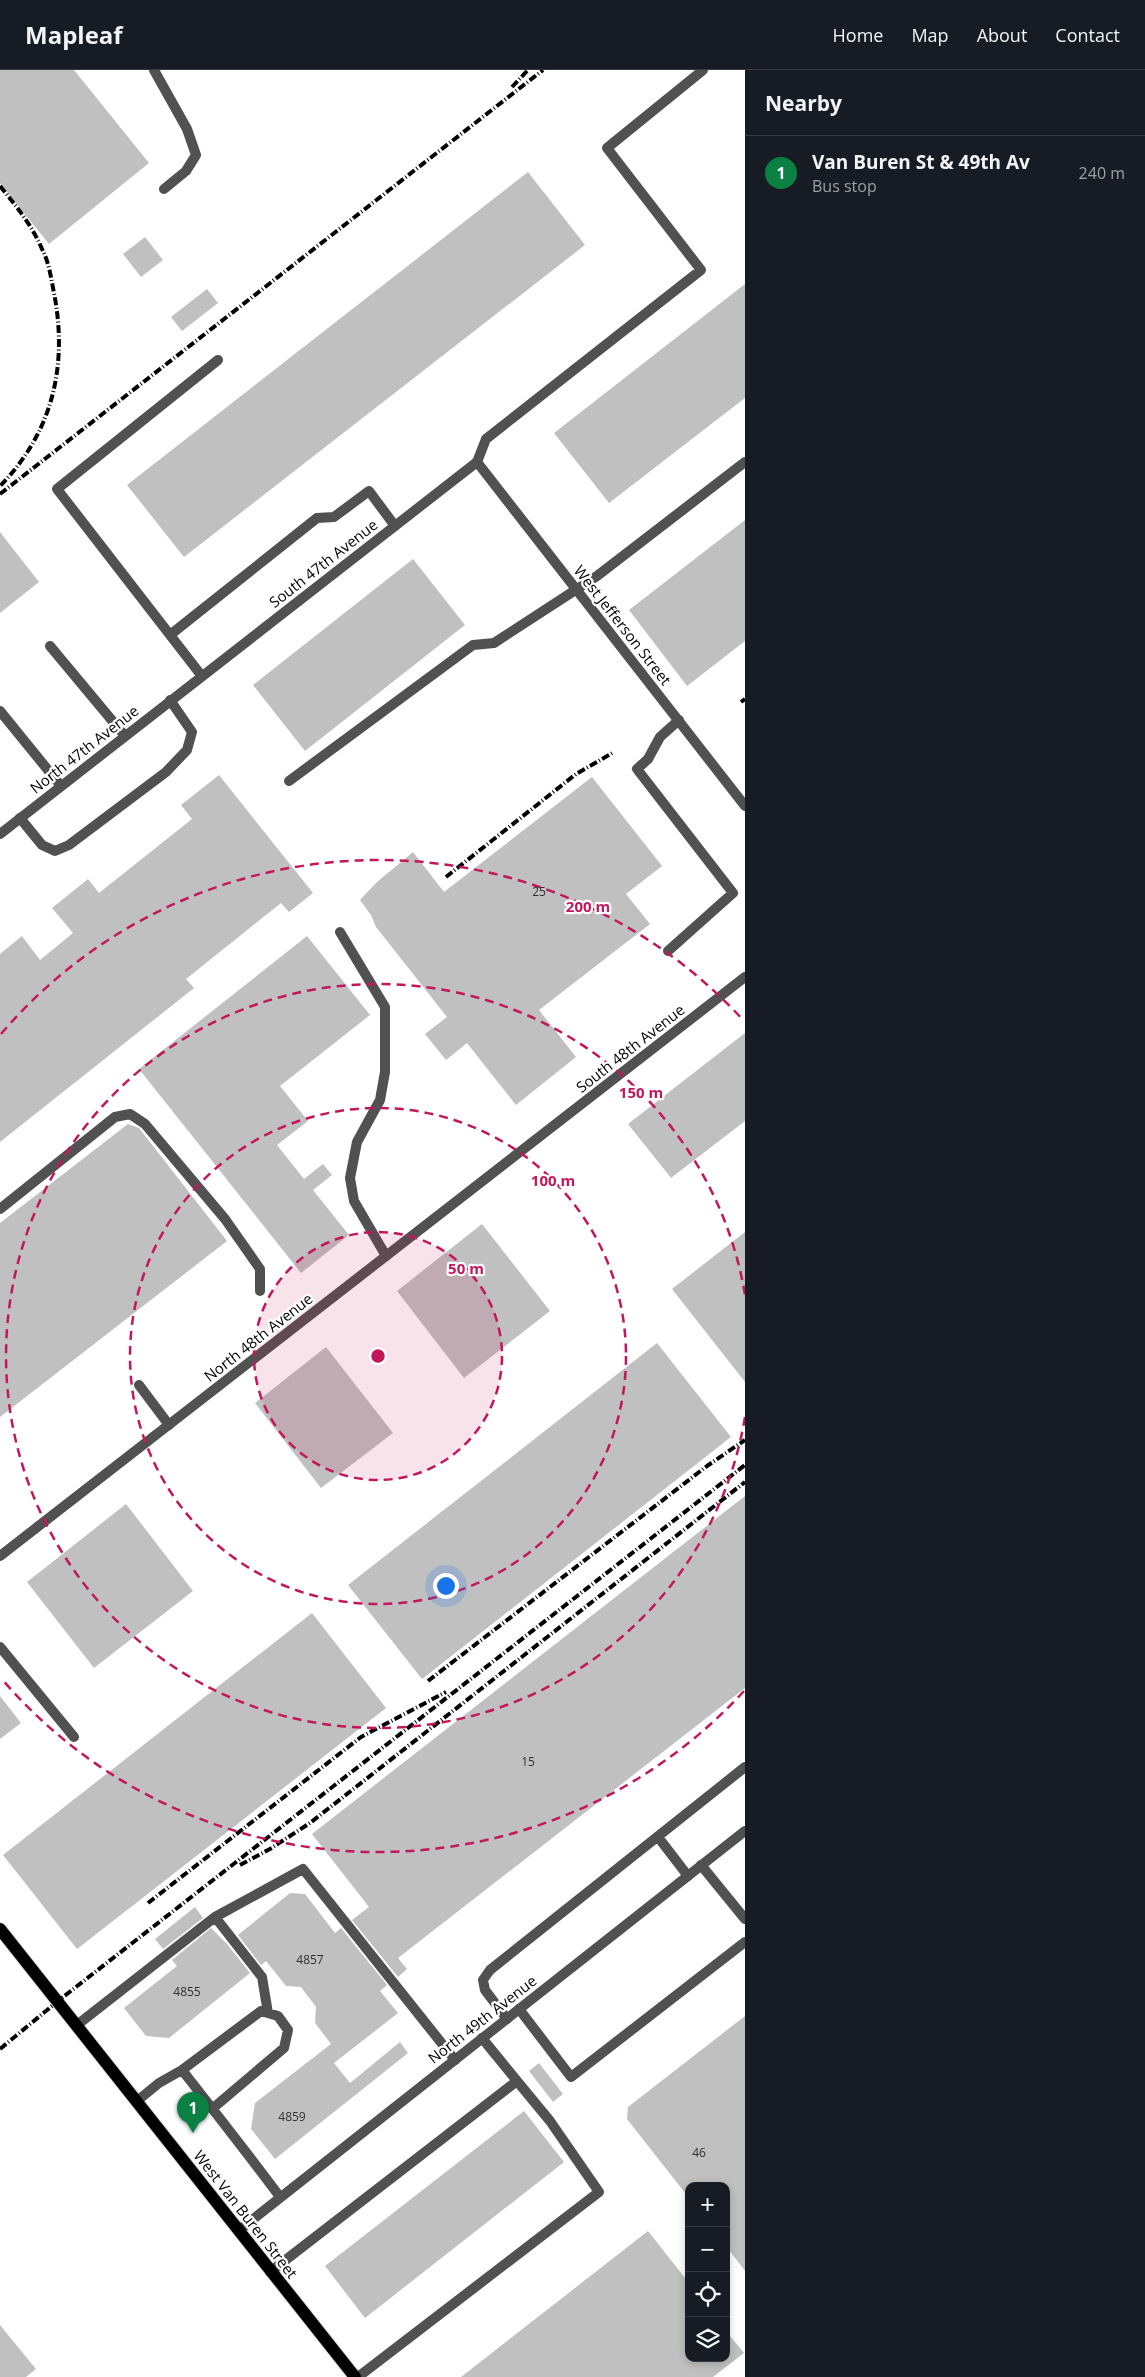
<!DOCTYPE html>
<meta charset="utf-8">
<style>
body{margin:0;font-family:"Open Sans",sans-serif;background:#20242c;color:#f1f3f6}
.controls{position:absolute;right:15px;bottom:15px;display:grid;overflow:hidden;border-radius:10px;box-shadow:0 2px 8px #0003}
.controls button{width:45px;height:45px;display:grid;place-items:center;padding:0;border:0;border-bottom:1px solid #363941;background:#171b24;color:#f1f3f6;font:25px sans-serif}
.you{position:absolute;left:445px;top:1515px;width:18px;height:18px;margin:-12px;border:4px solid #fff;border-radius:50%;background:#1a73e8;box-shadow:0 0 0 8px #1a73e833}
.badge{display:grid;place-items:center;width:32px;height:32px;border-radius:50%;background:#0b8043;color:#fff;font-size:16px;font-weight:700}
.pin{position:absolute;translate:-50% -41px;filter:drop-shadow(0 1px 2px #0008)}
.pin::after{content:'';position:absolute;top:26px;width:18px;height:15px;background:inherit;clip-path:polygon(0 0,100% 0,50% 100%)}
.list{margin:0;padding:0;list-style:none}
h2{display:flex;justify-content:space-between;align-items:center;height:65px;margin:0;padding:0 20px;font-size:21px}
h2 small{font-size:16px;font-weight:400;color:#9ea1a6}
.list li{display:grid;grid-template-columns:32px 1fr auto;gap:15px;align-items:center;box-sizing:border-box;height:75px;padding:0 20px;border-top:1px solid #363941}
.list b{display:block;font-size:19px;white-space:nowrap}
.list p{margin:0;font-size:16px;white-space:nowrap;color:#9ea1a6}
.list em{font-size:16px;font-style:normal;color:#9ea1a6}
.icon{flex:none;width:28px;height:28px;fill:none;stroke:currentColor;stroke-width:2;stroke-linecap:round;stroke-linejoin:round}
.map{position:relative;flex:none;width:745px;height:2307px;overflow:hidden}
header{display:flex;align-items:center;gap:30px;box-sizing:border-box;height:70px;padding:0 25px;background:#171b24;border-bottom:1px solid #363941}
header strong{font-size:24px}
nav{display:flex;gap:28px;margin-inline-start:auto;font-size:18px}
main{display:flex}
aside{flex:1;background:#171b24}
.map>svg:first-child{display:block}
</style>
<header>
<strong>Mapleaf</strong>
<nav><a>Home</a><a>Map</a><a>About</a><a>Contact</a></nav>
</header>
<main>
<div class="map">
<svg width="745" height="2307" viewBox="0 0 745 2307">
<rect width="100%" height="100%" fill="#fff"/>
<path fill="#c0c0c0" d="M0,0h74l75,93 -100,81 -49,-61z
M528,102l57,73 -401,312 -57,-72z
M145,167l18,23 -22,17 -18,-23z
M745,214v114l-136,105 -55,-70z
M207,219l11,14 -36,28 -11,-14z
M745,450v121l-58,45 -58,-76z
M0,462l39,50 -39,31z
M413,489l52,66 -160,126 -52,-66z
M219,705l94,118 -24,19 -8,-9 -95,76 8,9 -194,154v-188l22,-18 18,24 33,-27 -21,-25 36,-29 11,14 93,-74 -11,-14z
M592,707l70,89 -36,28 24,30 -111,86 37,47 -60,48 -49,-62 -21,17 -21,-26 22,-17 -71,-90 -5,-12 -11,-15 17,-18 36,-30 31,40z
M307,866l63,79 -90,71 28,35 -31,24 27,34 19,-15 9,11 -19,15 36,45 -48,38 -162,-204z
M745,963v88l-74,57 -43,-54z
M128,1054l11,4 88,113 -227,176v-194z
M482,1154l68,87 -86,67 -67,-87z
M745,1162v150l-73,-93z
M657,1273l74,94 -309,242 -74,-94z
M326,1277l67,86 -72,55 -66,-85z
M745,1426v192l-347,270 9,11 -9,8 -46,-57 17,-13 -57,-73z
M126,1434l67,87 -99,77 -67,-86z
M312,1543l74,95 -309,241 -74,-94z
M0,1626l21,27 -21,16z
M290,1823l15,1 30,39 6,-5 46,57 -7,6 18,22 -64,50 16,20 50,-41 8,11 -133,106 -24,-30 4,-26 76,-59 -16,-21 1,-16 -15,-20 -15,-1 -20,-25 -5,4 -23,-30z
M195,1837l8,11 -40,31 -8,-10z
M211,1858l16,16 23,29 -81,65 -23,-2 -22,-28 53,-42 -5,-6z
M745,1946v255l-19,-25v-60h-37v12l-62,-79 1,-12z
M539,1993l24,31 -10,8 -24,-31z
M524,2041l40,51 -199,156 -40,-52z
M648,2161l41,52v75h37v-27l18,22 -31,24h-252z
M0,2255l36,44 -10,8h-26z"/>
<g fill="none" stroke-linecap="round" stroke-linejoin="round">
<defs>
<path id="primary" d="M0,1859l355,448"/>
</defs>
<use href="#primary" stroke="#dbdbdb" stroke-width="14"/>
<path stroke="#515151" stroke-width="10" d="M154,0l33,59 9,26 -10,16 -22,18
M477,392l9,-23 215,-169 -94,-122 96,-78
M170,565l147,-117 17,-1 35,-26 26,35
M50,576l75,90
M201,605l-144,-186 161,-129
M0,641l61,75
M289,711l184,-136 21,-2 103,-67 148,-114
M20,748l22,27 13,6 14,-6 97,-73 21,-22 5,-18 -22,-32
M340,862l45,75v65l-5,28 -23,42 -7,36 4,23 32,55
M668,881l65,-58 -96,-124 11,-10 12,-22 19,-17
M0,1139l115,-92 15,-3 15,10 80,95 35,50v22
M139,1315l30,40
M0,1577l74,90
M658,1767l30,39
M701,1795l44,54
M215,1847l47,60 6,36
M519,1939l52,68 174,-135
M507,1949l-22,-29 -2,-10 7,-10 255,-203
M77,1955l138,-108 88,-48 152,191
M137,2031l22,-18 23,-13
M212,2039l72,-61 4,-18 -10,-14 -17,-5 -79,59c33,42 66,84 98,127
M270,2202l247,-191 -35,-43
M358,2307l241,-185 -49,-71 -33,-40"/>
<path stroke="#515151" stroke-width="10" d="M0,764l477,-372 268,344
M0,1486l745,-579
M238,2161l507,-400"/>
<use href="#primary" stroke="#000" stroke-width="12"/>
<path stroke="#000" stroke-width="4" stroke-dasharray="8 2.5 1 2.5" stroke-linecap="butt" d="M512,17l16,-17
M0,116c16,20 32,39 42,63 7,13 9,29 12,44 14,72 -1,139 -54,193
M0,424l543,-424
M741,632l4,-3
M446,807l130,-103 38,-22
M428,1611l279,-215 38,-26
M240,1795l30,-16 40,-26 435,-341
M148,1833l213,-166 85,-45
M0,1979l58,-48 687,-536"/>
</g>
<circle cx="378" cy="1286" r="124" fill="#c2185b" fill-opacity=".12"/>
<g fill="none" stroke="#c2185b" stroke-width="2.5" stroke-dasharray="9 6">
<circle cx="378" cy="1286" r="124"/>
<circle cx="378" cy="1286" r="248"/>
<path d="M745 1347A372 372 0 1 1 745 1225"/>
<path d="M744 1621A496 496 0 0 1 1 1608M1 964A496 496 0 0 1 744 951"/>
</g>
<g text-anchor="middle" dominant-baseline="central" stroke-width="4.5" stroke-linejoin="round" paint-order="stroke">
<g font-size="12" fill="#303030">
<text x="539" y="821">25</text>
<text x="528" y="1691">15</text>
<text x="310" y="1889">4857</text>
<text x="187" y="1921">4855</text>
<text x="292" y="2046">4859</text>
<text x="699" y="2082">46</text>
</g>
<g font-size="15" fill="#000" stroke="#fff">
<text transform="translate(323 493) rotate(-38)">South 47th Avenue</text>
<text transform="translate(623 555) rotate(52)">West Jefferson Street</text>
<text transform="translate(84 679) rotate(-38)">North 47th Avenue</text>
<text transform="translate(630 978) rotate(-38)">South 48th Avenue</text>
<text transform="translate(258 1267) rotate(-38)">North 48th Avenue</text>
<text transform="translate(482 1949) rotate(-38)">North 49th Avenue</text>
<text transform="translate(246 2144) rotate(52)">West Van Buren Street</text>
</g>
</g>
<circle cx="378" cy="1286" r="8" fill="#c2185b" stroke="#fff" stroke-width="2.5"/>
<g font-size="15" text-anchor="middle" font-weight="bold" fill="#c2185b" stroke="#fff" stroke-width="4.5" stroke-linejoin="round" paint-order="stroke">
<text x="588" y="842">200 m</text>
<text x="641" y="1028">150 m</text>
<text x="553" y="1116">100 m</text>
<text x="466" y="1204">50 m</text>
</g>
</svg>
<div class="controls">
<button>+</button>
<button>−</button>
<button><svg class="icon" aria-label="locate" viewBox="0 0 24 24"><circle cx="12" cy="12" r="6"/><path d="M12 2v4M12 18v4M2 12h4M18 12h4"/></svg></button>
<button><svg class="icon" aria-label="layers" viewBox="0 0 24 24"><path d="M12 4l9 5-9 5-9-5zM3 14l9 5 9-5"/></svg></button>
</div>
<div class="you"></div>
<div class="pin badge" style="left:193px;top:2063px">1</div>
</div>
<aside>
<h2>Nearby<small></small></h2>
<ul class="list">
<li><span class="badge">1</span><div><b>Van Buren St &amp; 49th Av</b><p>Bus stop</p></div><em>240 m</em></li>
</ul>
</aside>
</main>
